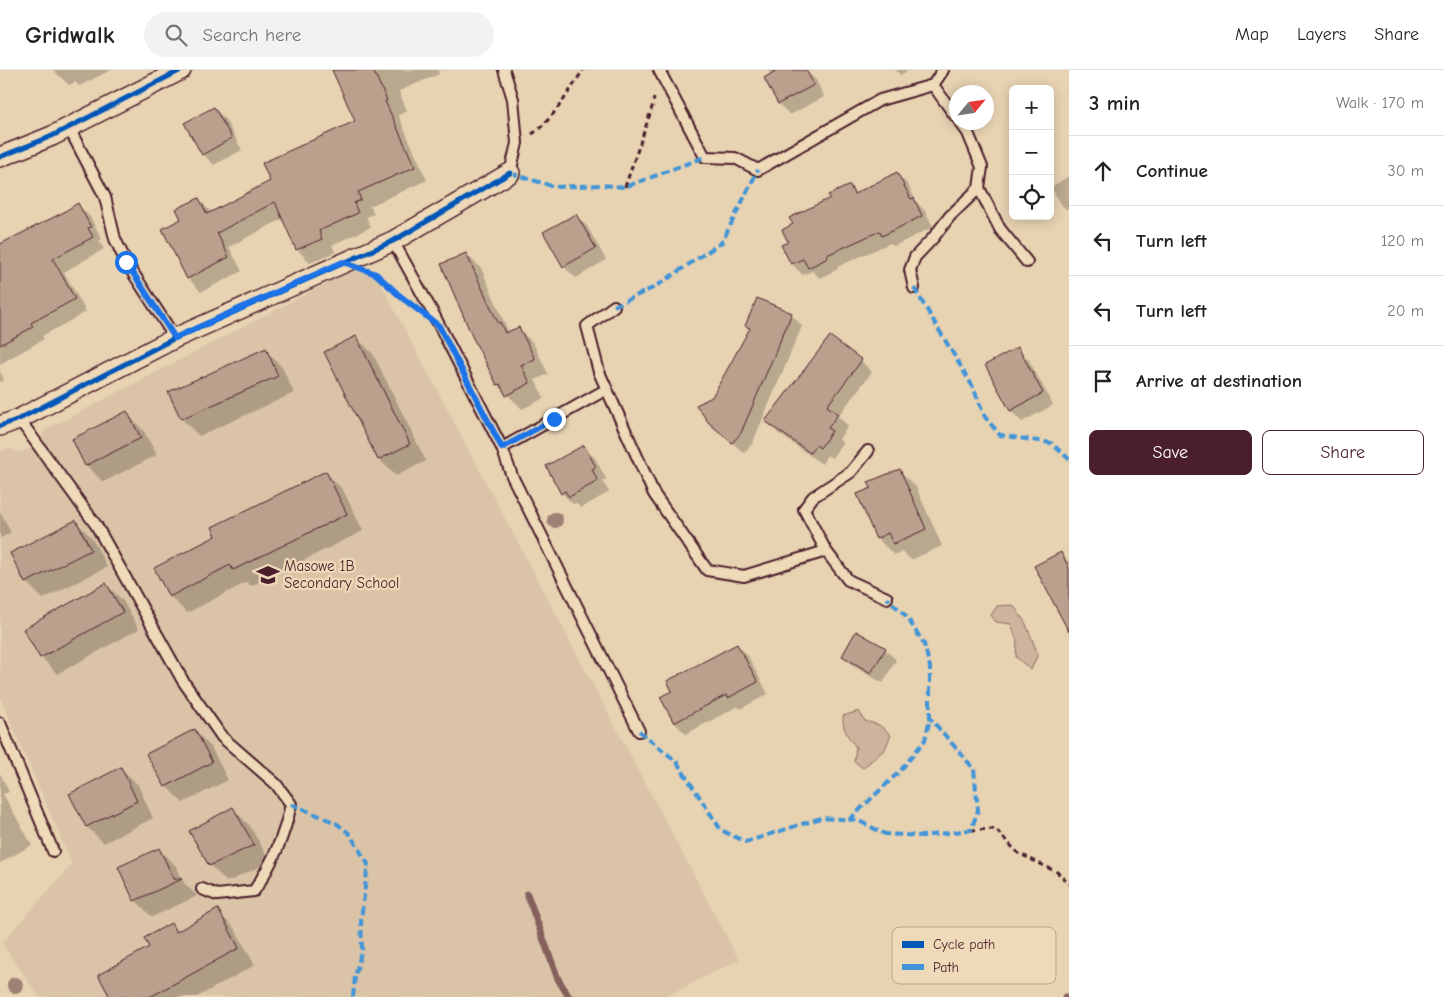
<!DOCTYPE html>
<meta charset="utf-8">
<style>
body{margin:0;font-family:"Comic Neue",sans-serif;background:#f2f2f2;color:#222}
.controls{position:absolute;right:15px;top:15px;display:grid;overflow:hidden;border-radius:8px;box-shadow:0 2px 12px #0003}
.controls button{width:45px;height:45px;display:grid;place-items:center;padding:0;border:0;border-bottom:1px solid #e0e0e0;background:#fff;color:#222;font:25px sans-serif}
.compass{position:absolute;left:949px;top:15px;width:45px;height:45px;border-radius:50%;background:#fff;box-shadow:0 2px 12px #0003;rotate:61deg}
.stop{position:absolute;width:15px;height:15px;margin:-11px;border:4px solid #1a73e8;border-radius:50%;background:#fff}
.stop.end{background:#1a73e8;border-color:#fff;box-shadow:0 1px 5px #0008}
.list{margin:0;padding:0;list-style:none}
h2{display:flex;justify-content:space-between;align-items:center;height:65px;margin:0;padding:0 20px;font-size:21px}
h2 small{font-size:16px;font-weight:400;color:#767676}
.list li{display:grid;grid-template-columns:32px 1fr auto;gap:15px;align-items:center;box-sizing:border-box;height:70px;padding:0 20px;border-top:1px solid #e0e0e0}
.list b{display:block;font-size:19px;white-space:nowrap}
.list em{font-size:16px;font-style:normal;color:#767676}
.actions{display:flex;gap:10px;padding:15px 20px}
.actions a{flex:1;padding:11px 0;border:1px solid #4a1f2b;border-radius:8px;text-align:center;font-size:18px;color:#4a1f2b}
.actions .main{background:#4a1f2b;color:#fff}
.icon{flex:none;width:28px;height:28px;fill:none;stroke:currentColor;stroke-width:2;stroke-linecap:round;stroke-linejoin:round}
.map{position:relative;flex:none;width:1069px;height:927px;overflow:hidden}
header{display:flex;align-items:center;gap:30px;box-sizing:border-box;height:70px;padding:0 25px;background:#fff;border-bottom:1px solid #e0e0e0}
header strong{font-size:24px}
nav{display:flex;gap:28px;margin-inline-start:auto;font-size:18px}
.search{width:350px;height:45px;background:#f2f2f2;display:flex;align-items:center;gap:12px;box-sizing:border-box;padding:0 18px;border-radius:28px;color:#767676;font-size:19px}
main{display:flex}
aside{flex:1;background:#fff}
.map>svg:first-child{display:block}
</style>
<header>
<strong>Gridwalk</strong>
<div class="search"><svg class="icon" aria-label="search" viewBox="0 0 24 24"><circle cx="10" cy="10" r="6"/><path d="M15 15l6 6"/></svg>Search here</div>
<nav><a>Map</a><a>Layers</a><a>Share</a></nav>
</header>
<main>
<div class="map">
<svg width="1069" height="927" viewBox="0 0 1069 927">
<rect width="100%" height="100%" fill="#e7d2b2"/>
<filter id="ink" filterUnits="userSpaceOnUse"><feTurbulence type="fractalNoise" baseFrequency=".02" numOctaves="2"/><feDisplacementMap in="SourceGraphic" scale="10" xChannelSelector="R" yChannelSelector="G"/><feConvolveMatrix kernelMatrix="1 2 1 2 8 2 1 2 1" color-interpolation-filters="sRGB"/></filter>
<g filter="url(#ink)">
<path fill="#dac3a7" d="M354,199l23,8 362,683 -75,37h-625l-37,-54 70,-79 -72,-167v-244l7,-5 14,4 19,-8 4,-13z"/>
<path fill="#cdb49c" stroke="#8c6a64" d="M1013,535l12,17 13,32 -7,16 -15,-13 1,-16 -6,-17 -15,-2 -5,-7 6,-9z
M859,641l6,10 14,4 12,10 -6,14 -22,19 -9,-7 2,-14c-8,-10 -14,-18 -13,-31z"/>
<path fill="#0003" d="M53,0h58l-32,16 -4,-4 -6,3z
M333,0h105l1,4 -40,17 8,20 -9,4 29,65 -57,26 4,8 -8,3 5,10 -39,18 3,7 -25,11 -13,-14 -13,-31 -55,29 13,24 -41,21 -13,-14 -5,-59 15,-20 14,14 60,-32 84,-59z
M768,0h37l11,10 8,17 -34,18 -11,-11 -14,-26 6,-3z
M896,0h13l-9,5z
M214,38l11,11 17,31 -28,15 -11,-11z
M897,104l11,11 9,18 8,8 8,16 -39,19 -4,-3 -53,24 1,2 -18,9 -8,-7 -9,4 -11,-11 -9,-18 7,-4 4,-17 55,-38 7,7z
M1069,106v32l-3,1 -5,-5 -10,-17z
M78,135l12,12 12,22 -3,2 5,8 -40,23 22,40 -44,24 2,3 -44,25v-118z
M575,145l12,11 19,34 -30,18 -12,-11 -19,-34z
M466,184l15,14 28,65 9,-5 15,15 15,31 -13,6 9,18 -22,11 -24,-24z
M791,244l11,12 -50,118 -8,9 -34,-30 3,-25 37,-68 -4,-4z
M356,267l17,17 53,107 -30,15 -17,-17z
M1018,279l11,11 24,45 -31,17 -11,-11z
M265,280l17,17 12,26 -95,43 -17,-17 -12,-27z
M861,291l11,11 -34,44 10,10 -9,13 3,4 -10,15 -5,-3 -5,9 -44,-31 -12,-12z
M0,301l4,9 -4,2z
M126,343l17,17 14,25 -54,27 -17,-17z
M583,377l12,11 11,21 -4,2 7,11 -28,16 -5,-5 -3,1 -11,-11z
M899,400l17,17 26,59 -31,14 -9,-9 -8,4 -17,-17 -5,-49z
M326,403l17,17 20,41 -112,55 -4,-4 -60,31 -17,-17 48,-59z
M0,441l11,22 -11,5z
M76,452l16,16 15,29 -64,32 -17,-17z
M1060,483l9,9v57z
M106,514l17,17 16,28 -82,45 -16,-17z
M737,575l11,11 20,38 -28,15 -2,-3 -52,28 -11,-11 -14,-26 12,-6z
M885,579l11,11 -13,23 -28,-16 -11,-11z
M194,660l17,17 17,33 -45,23 -17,-17z
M121,698l17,17 15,33 -49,25 -17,-16 -16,-33z
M0,703l9,19 -6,2 29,51 -32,18z
M233,739l17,17 20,36 -43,20 -17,-17z
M159,779l17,17 8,17 13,13 -45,21 -17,-17z
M217,841l17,17 21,37 -58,32h-86l60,-72 8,7z"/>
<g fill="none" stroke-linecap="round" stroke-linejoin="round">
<path stroke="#85615d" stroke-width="7" d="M527,824l31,85 11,18
M1065,927h4"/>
</g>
<path fill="#bba08d" stroke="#4a1f2b" d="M332,0h41l14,30 -2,1 30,66 -57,25 3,8 -7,3 4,10 -39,18 3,8 -26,11 -21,-48 -58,31 12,24 -42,22 -25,-50 19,-10 -5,-10 23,-11 8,16 63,-33 -8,-18 93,-42z
M777,0h29l8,15 -36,19 -14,-26z
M214,37l18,31 -30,17 -18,-32z
M897,102l14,27 3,-1 8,18 -40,20 -2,-5 -53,24 1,3 -20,10 -5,-9 -12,5 -10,-19 7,-3 -6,-12 11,-6 -4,-6 41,-20 -2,-3 22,-10 4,9z
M78,133l13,24 -3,1 5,9 -40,22 22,40 -44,24 2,4 -33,18v-101l62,-31z
M576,144l20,34 -33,19 -20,-35z
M466,183l32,70 2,-1 5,11 14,-6 16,32 -14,6 9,18 -24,13 -6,-12 -3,1 -25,-49 -31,-72z
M757,228l35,15 -51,120 -9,10 -23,-20 -13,-18 16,-8 38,-69 -5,-2z
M356,266l54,108 -32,16 -54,-108z
M830,266l32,24 -35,46 11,8 -10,14 4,3 -12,17 -4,-3 -6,8 -45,-32z
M1018,277l25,46 -33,18 -25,-46z
M266,278l12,28 -97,43 -13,-27z
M127,341l14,27 -56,28 -13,-27z
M584,375l12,22 -4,2 6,12 -29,16 -4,-6 -4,3 -15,-28z
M900,399l26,60 -33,15 -5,-11 -12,6 -19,-45 14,-6 -3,-6z
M326,401l21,43 -114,56 -3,-5 -61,32 -15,-29 62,-32 -4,-9z
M76,450l15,30 -66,33 -15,-30z
M1061,482l8,16v64l-35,-66z
M106,513l17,29 -83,46 -17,-29z
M856,561l30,17 -15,25 -29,-17z
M737,574l21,38 -30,16 -2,-3 -52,28 -14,-26 12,-6 -5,-10z
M195,659l17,33 -47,25 -19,-33z
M121,697l16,34 -51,26 -17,-33z
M233,737l21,38 -45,21 -20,-35z
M159,778l15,31h8l-48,22 -16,-34z
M218,839l21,39 -89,49h-40l-12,-22 51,-28 -5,-9 27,-15 5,9z"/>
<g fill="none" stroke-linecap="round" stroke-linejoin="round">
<defs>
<path id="lane" d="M504,0l9,29 4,44 -7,30
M659,0l46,87 30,1 23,12 122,-70 53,-15 10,-15
M933,15l23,32
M69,58l36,69 10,42 11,23 49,76
M979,118l21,41 27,33
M393,171l41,74 68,133 10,28 127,255
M914,218l-4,-18 5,-13 18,-19 17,-22 29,-28 3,-21 -14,-34 -8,-11
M614,236l-27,20 12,46 55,122 53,76 37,6 82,-25
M19,349l77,106 87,156 39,56 54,47 15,20c-7,33 -18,58 -37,87l-37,4 -15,-6
M502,378l105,-59
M868,381l-17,21 -38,25 -9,12 22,42 22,29 39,18
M0,653l53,128"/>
<path id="street" d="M0,87l52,-21 129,-66
M0,356l19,-7 156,-81 218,-97 117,-68"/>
</defs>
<use href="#lane" stroke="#4a1f2b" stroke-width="14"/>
<use href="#street" stroke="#4a1f2b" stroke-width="22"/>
<path stroke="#4a1f2b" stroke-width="3" stroke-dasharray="5 4" stroke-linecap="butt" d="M532,64c19,-12 39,-45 51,-64
M625,117l26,-76 3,-13
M374,203l31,28
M971,760l24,-1 23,24 39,19 12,12"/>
<use href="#lane" stroke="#eed9b8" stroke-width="10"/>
<use href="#street" stroke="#eed9b8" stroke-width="19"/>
<path stroke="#4194d7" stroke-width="4" stroke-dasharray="8 4" stroke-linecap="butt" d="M510,103l45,14 47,-2 23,2 80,-30
M914,218l59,99 12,30 15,18 51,8 18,16
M614,236l41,-19 67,-45 36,-72
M639,661l37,30 45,69 25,12 75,-24 36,2 28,14 38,2 48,-6 7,-20 -4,-41 -44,-51
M291,734l45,19 13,10 19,31 -7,55 1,30 -7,27 -2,21
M849,750l52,-50 24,-30 5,-22v-51l-6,-23 -17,-27 -20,-19"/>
<defs>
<path id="cycleway" d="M0,87l52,-21 129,-66
M0,356l19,-7 156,-81 218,-97 117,-68"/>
</defs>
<use href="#cycleway" stroke="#eed9b8" stroke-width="8"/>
<use href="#cycleway" stroke="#0057b8" stroke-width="5"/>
</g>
<g fill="#9f8074">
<circle cx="555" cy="450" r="8"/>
<circle cx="15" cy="915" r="8"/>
</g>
</g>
<g fill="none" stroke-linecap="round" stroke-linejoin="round" filter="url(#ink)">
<path stroke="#1a73e8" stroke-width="6" d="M126,192l49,76 168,-76 33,12 24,22 39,30 63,122 52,-29"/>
</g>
<defs>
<symbol id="school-bare" viewBox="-9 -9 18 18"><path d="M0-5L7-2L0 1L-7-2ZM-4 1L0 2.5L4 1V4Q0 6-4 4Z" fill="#4a1f2b" stroke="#eed9b8" stroke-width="2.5" paint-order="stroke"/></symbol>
</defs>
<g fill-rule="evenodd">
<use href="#school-bare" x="252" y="489" width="32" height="32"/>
</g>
<g text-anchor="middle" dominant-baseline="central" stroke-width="4.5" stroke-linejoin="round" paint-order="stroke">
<g font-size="15" fill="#4a1f2b" stroke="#eed9b8" text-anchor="start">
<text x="284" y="496">Masowe 1B<tspan x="284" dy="17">Secondary School</tspan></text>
</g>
</g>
<rect x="892" y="857" width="164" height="57" rx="8" fill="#eed9b8" stroke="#bda18e" stroke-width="1"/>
<rect x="902" y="871" width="22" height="7" fill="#0057b8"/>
<rect x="902" y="894" width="22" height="6" fill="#4194d7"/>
<g font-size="14" fill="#4a1f2b">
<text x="933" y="879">Cycle path</text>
<text x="933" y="902">Path</text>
</g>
</svg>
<div class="controls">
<button>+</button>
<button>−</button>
<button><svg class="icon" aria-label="locate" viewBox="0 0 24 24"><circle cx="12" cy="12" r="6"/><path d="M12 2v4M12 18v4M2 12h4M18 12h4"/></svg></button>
</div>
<svg class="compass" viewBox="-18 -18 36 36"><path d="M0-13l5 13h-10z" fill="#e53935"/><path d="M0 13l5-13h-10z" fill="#767676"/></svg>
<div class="stop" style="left:126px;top:192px"></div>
<div class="stop end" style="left:554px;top:349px"></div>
</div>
<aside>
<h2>3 min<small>Walk · 170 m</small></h2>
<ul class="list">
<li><svg class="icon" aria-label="ahead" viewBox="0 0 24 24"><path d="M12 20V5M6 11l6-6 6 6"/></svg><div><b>Continue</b></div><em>30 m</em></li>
<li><svg class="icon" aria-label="left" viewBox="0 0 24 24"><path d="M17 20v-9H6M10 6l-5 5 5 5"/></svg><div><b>Turn left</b></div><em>120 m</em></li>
<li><svg class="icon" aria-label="left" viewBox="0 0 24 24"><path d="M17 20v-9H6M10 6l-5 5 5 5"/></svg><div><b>Turn left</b></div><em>20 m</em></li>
<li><svg class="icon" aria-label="arrive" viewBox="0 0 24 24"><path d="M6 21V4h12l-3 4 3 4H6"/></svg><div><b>Arrive at destination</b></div></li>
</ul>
<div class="actions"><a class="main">Save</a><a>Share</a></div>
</aside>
</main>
